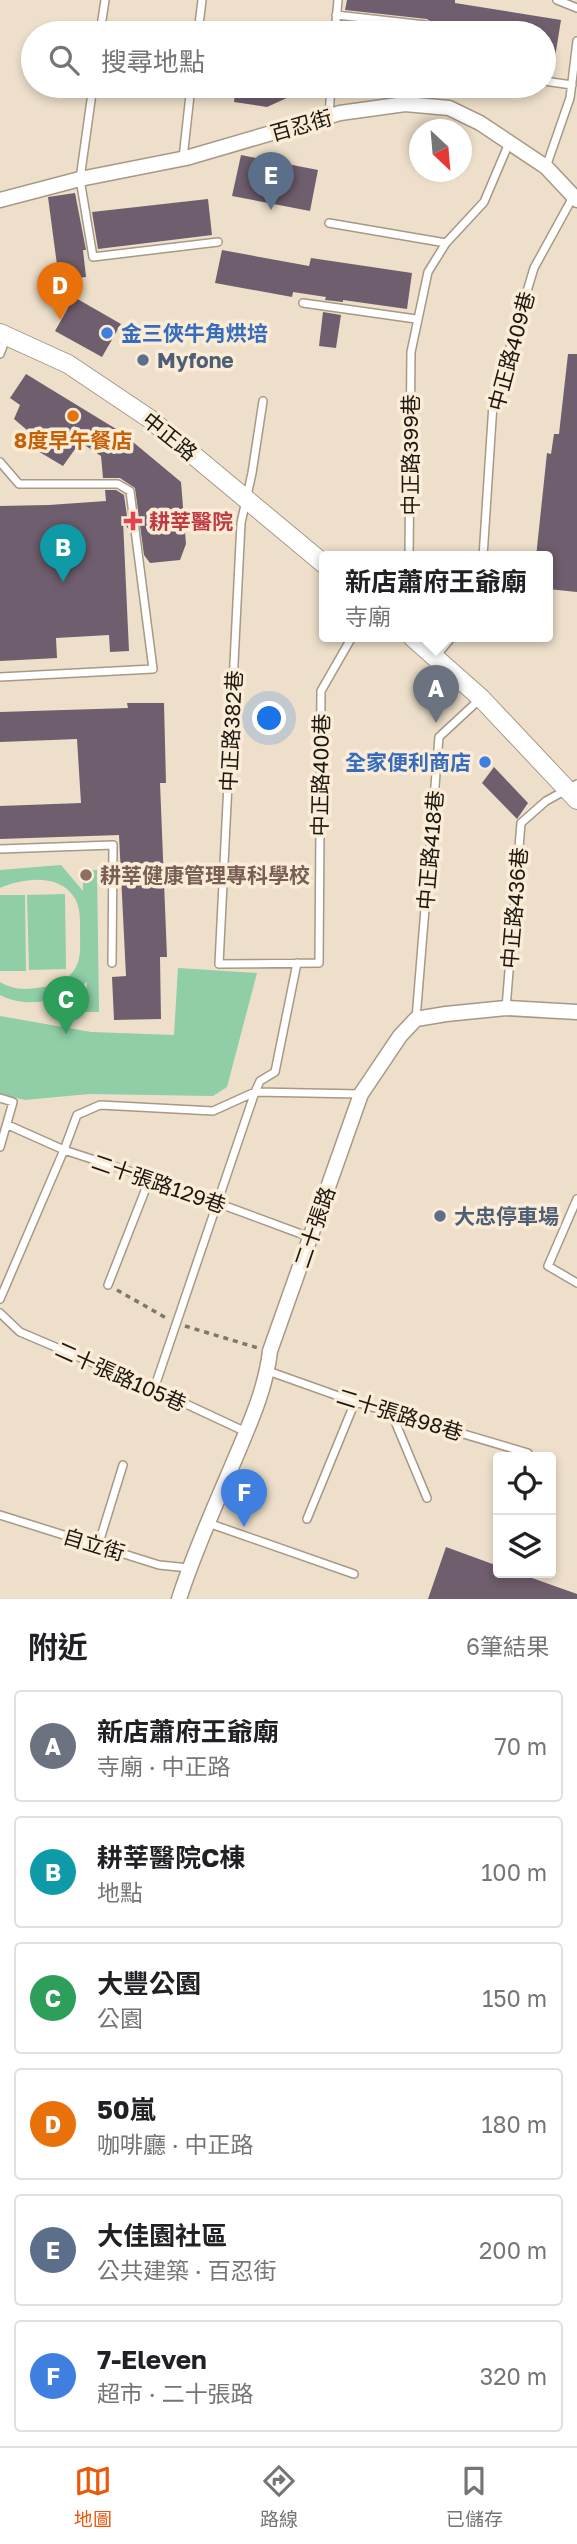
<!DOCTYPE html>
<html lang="zh-TW">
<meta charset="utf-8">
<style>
body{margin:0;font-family:"Golos Text","Noto Sans TC",sans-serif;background:#f6f6f6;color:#202124}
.controls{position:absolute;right:21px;bottom:21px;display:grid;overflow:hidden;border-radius:7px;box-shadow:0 4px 10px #0003}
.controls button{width:63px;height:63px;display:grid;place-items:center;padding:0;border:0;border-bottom:2px solid #e0e0e0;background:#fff;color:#202124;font:35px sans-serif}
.compass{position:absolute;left:409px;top:119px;width:63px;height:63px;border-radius:50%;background:#fff;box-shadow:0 4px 10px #0003;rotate:154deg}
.you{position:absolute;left:270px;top:719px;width:24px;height:24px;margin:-18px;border:5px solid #fff;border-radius:50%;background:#1a73e8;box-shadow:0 0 0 10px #1a73e833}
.badge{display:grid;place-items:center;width:46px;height:46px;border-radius:50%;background:#ea580c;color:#fff;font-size:23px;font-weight:700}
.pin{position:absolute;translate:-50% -58px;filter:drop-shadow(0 2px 4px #0008)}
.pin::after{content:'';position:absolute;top:37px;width:24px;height:21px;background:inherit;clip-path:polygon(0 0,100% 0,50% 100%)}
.popup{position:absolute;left:319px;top:551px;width:234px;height:91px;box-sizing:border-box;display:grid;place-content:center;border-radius:7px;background:#fff;filter:drop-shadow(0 2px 5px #0005);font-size:23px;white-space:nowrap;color:#757577}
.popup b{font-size:26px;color:#202124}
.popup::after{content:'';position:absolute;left:50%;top:100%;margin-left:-14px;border:14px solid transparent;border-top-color:#fff}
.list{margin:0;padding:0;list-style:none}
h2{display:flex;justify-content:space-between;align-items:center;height:91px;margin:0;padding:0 28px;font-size:30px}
h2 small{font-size:23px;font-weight:400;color:#757577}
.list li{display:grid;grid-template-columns:46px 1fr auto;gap:21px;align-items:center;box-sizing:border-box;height:112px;margin:0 14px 14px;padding:0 14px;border:2px solid #e0e0e0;border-radius:7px}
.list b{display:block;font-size:26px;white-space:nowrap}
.list p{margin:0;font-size:23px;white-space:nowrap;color:#757577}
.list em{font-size:23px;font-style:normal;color:#757577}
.icon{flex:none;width:38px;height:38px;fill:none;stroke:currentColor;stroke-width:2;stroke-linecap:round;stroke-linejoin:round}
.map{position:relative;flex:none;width:577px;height:1599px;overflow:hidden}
.search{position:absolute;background:#fff;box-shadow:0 4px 10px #0003;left:21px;right:21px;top:21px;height:77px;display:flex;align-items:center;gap:18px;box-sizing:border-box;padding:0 24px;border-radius:38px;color:#757577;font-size:26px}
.sheet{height:847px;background:#fff}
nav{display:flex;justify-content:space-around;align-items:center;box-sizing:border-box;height:98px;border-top:2px solid #e0e0e0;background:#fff;font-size:19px;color:#757577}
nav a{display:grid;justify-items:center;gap:4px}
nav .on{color:#ea580c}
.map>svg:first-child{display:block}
</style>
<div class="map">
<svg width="577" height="1599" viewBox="0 0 577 1599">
<rect width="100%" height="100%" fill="#eddfca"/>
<path fill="#8fcea6" d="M61,865l22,26v-20l14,-1 2,142h-14l2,-30c-24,18 -58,28 -87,13v-13c12,7 22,8 36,6 12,-1 27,-5 35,-14 11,-12 9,-26 9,-40 0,-13 1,-27 -6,-37 -15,-24 -52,-19 -74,-9v-18z
M65,894l1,75 -37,1 -2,-75z
M0,895h25l1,76h-26z
M178,968l79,5 -30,114 -14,9 -124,-2 -64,6 -25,-6v-78l91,16 83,3z"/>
<path fill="#6f5e6d" d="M347,0h108v3l106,17 -9,56 -8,-1v-42h-202l2,-11 81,9 7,-5 -1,-4 -4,-3 -82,-9z
M236,86h77l-46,21 -33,-5z
M241,155l77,15 -8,41 -78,-15z
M75,193l11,57h-3l3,27 -27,3 -11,-83z
M208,199l4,36 -114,14 -6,-37z
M222,250l87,16 2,-8 101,15 -5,36 -64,-9v2l-18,-2 1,-3 -33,-5 -1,5 -77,-14z
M74,297l47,27 -19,33 -47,-26z
M323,312l18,3 -5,33 -17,-2z
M568,354h9v238l-29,-3v-32h-12l11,-104 4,1 3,-20h5z
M26,374l95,58 60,50 5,62 -6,16 -30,3 -6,-8 -9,-67 -15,-10h-17l-2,-22 -21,-14 -17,24 -42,-25 6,-11 -13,-11 6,-14 -10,-7z
M105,490h11l8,5 5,35 -6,-9 6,130 -19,1 -1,-17 -53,3 1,20 -57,3v-155l49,-1 57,-4z
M127,703h37l2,80h-6l7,174h-7l1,62 -47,1 -2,-43 14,-1 -7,-141 -119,4v-33l81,-3 -4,-64 -77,3v-30l128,-4z
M494,767l34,36 -11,16 -35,-36z
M446,1547l52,19v7h20l59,21v5h-149z"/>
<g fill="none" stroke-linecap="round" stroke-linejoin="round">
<defs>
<path id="service" d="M557,0l20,8
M336,15l90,10
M100,33l5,-33
M198,33l4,-33
M335,33l3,-33
M544,81l28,4
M93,86l-13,93 13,78 125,-15
M329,116l2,-30
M183,158l8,-72
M546,167l24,-69 7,-57
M329,223l117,20
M303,303l113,16
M0,354l7,-18
M263,401l-11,72 -11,50 -22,441 100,-1 2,-272 31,-54
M0,462l19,22h99l12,7 23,178 -153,8
M409,557l2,-205 17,-80 18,-29 38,-41 25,-59
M483,557l10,-153 41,-136 39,-71
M436,656l16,-19
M0,849l113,-4 -1,118
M506,1008l15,-185 25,-22 31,-17
M416,1019l23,-282 41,-38
M0,1098l13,4 -13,45
M8,1125l56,25 86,28 162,60
M577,1199l-29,67 29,17
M108,1285l42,-107
M0,1299l64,-149 13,-35 23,-10 113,6 42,-19 105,2
M0,1313l20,19 134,57 92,43
M268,1371l87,31 173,51 1,4
M154,1389l101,-297 5,-11 15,-9 22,-109
M391,1412l36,86
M0,1515l159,50 30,3
M307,1519l48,-117
M208,1523l146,51
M98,1546l25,-81"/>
<path id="minor" d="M0,200l80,-21 106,-21 154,-45 65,-9 44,4 31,15 66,44 31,33
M179,1599c16,-50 38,-97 58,-145 14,-33 29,-67 33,-103l91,-257 39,-58 16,-17 30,-5 60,-6 71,4"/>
<path id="tertiary" d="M0,333l68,31 82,55 174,145
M412,637l69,61 96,102"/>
</defs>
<use href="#service" stroke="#a69985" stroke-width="10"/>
<use href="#minor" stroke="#a69985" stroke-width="17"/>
<use href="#tertiary" stroke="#a69985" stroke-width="20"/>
<path stroke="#807669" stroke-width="3.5" stroke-dasharray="5 5" stroke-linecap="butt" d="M117,1290l51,29
M185,1326l73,22"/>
<use href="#service" stroke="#fff" stroke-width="7"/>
<use href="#minor" stroke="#fff" stroke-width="14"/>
<use href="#tertiary" stroke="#fff" stroke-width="18"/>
</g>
<g fill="#3f7fe0" stroke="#faecd7" stroke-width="2.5">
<circle cx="107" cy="333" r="7"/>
<circle cx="485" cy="762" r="7"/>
</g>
<g fill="#5c6f8a" stroke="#faecd7" stroke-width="2.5">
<circle cx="143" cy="360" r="7"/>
<circle cx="440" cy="1216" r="7"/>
</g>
<circle fill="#e8710a" stroke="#faecd7" stroke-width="2.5" cx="73" cy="416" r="7"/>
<path fill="#e0444e" stroke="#faecd7" stroke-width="2.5" d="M129.5 510.5h7v7h7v7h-7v7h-7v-7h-7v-7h7z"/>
<circle fill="#8d6e63" stroke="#faecd7" stroke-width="2.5" cx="86" cy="875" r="7"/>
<g text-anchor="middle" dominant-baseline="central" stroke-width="7" stroke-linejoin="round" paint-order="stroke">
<g font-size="21" fill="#1c1710" stroke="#faecd7">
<text transform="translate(301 125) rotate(-16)">百忍街</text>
<text transform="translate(511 351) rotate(-75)">中正路409巷</text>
<text transform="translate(170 436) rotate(39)">中正路</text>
<text transform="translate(410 455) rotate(-90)">中正路399巷</text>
<text transform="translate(231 731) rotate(-87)">中正路382巷</text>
<text transform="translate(320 775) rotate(-89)">中正路400巷</text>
<text transform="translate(430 850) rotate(-85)">中正路418巷</text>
<text transform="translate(514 908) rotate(-85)">中正路436巷</text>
<text transform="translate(159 1183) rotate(19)">二十張路129巷</text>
<text transform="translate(314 1227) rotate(-71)">二十張路</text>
<text transform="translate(121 1376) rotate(24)">二十張路105巷</text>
<text transform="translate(400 1414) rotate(17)">二十張路98巷</text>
<text transform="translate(94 1544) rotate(17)">自立街</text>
</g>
<g font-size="21" font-weight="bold" fill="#366cbe" stroke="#faecd7" text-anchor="start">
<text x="121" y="333">金三俠牛角烘培</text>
<text x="471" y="762" text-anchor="end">全家便利商店</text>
</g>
<g font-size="21" font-weight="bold" fill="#4e5e75" stroke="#faecd7" text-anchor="start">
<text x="157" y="360">Myfone</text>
<text x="454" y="1216">大忠停車場</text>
</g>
<g font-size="21" font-weight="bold" fill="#c56008" stroke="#faecd7">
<text x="73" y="440">8度早午餐店</text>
</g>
<g font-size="21" font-weight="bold" fill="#be3a42" stroke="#faecd7" text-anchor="start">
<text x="149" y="521">耕莘醫院</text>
</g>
<g font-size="21" font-weight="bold" fill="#785e54" stroke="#faecd7" text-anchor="start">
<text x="100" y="875">耕莘健康管理專科學校</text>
</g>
</g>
</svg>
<div class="controls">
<button><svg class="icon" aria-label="locate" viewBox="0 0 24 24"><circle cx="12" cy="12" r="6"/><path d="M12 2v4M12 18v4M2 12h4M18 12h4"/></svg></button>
<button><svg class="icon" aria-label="layers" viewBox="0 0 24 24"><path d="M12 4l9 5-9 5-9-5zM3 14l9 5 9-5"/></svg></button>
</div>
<svg class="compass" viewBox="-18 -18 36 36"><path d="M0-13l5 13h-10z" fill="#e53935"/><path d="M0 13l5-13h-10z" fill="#757577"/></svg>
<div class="you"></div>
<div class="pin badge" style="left:436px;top:723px;background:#6b7280">A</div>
<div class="popup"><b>新店蕭府王爺廟</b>寺廟</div>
<div class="pin badge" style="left:63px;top:582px;background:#0f9aa8">B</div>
<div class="pin badge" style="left:66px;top:1034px;background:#2e9e5b">C</div>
<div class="pin badge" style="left:60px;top:320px;background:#e8710a">D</div>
<div class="pin badge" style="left:271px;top:210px;background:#5c6f8a">E</div>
<div class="pin badge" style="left:244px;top:1527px;background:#3f7fe0">F</div>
<div class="search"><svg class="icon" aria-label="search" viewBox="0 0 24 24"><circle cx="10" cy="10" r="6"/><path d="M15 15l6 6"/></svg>搜尋地點</div>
</div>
<section class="sheet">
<h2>附近<small>6筆結果</small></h2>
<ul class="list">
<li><span class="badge" style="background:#6b7280">A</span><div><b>新店蕭府王爺廟</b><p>寺廟 · 中正路</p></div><em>70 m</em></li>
<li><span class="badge" style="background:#0f9aa8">B</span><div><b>耕莘醫院C棟</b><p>地點</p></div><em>100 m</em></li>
<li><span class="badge" style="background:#2e9e5b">C</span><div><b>大豐公園</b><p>公園</p></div><em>150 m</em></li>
<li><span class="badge" style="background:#e8710a">D</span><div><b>50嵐</b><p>咖啡廳 · 中正路</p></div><em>180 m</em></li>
<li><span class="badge" style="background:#5c6f8a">E</span><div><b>大佳園社區</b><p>公共建築 · 百忍街</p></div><em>200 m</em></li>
<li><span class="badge" style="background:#3f7fe0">F</span><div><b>7-Eleven</b><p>超市 · 二十張路</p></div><em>320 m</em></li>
</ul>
</section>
<nav>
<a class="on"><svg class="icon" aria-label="map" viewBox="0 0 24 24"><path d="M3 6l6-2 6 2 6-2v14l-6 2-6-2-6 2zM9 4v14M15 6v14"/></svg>地圖</a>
<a><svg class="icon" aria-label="directions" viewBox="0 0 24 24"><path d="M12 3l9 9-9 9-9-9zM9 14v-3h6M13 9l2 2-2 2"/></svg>路線</a>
<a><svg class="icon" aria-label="saved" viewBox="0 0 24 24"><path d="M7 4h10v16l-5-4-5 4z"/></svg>已儲存</a>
</nav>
